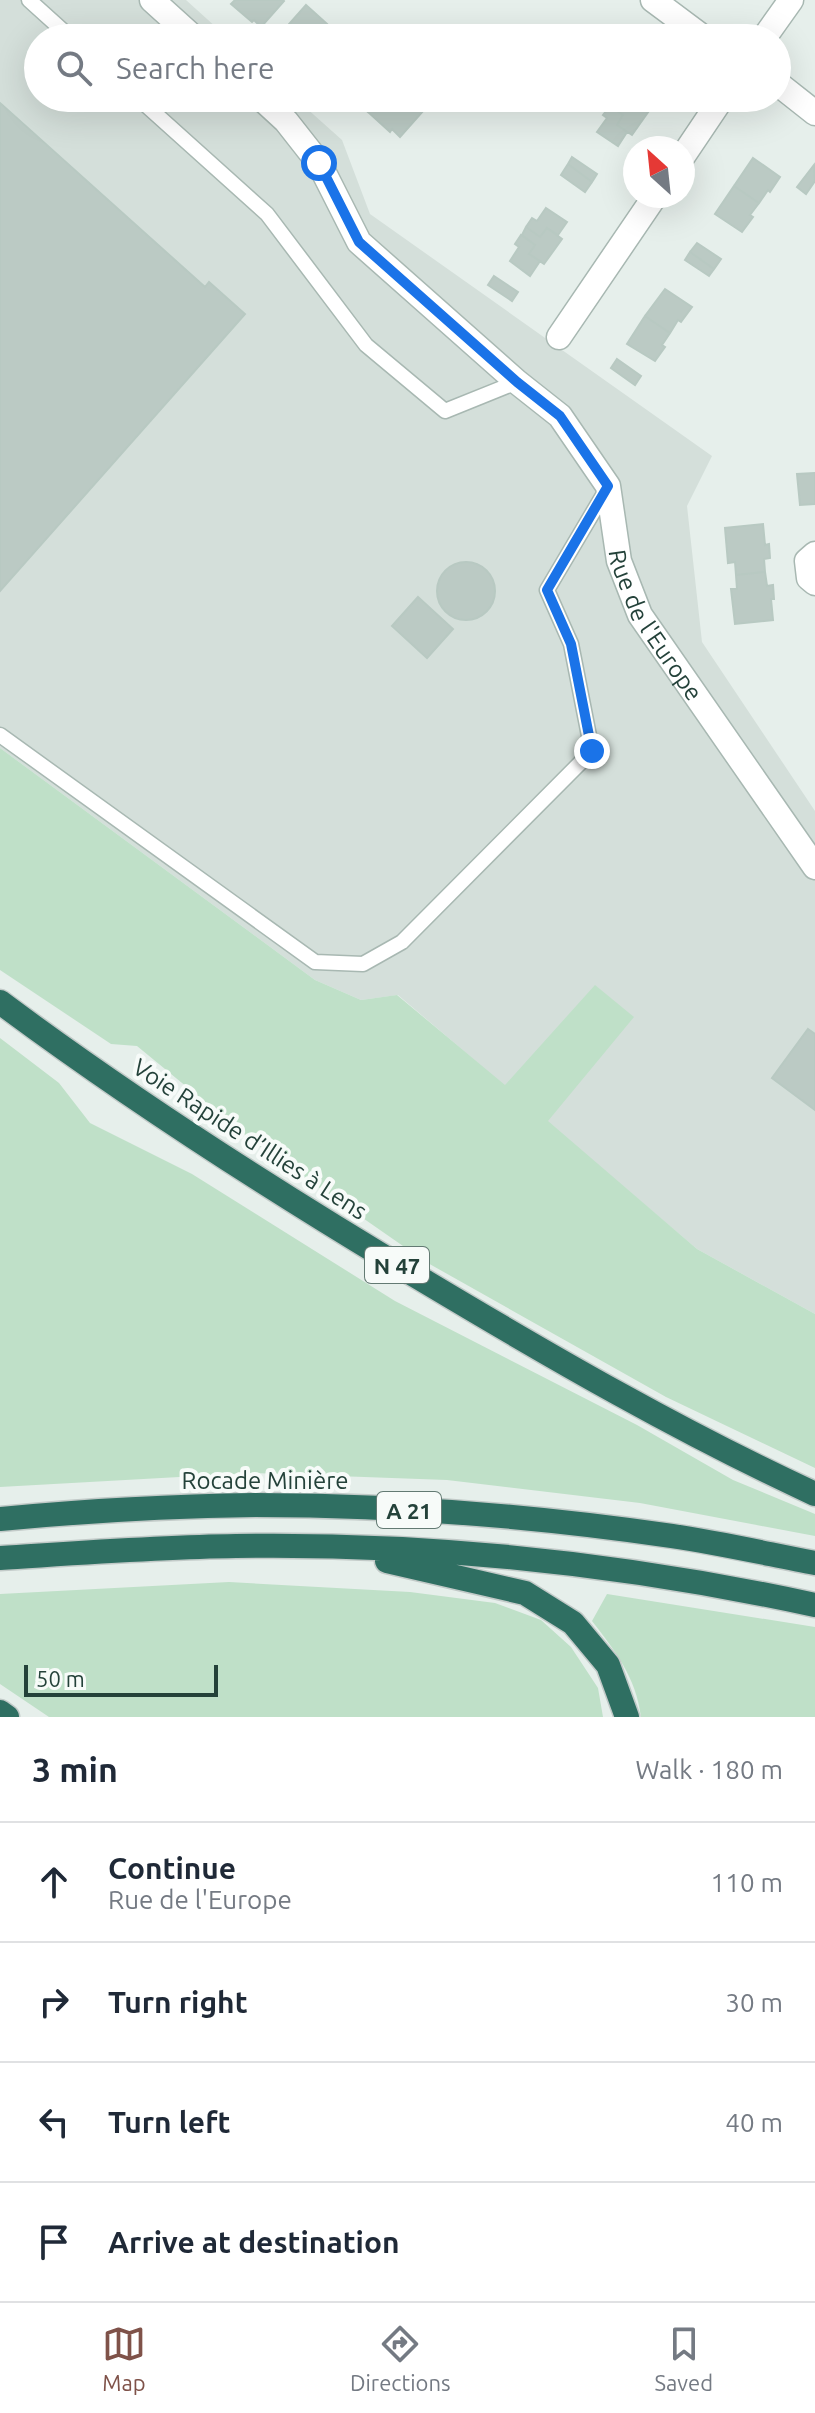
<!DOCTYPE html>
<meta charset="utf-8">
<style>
body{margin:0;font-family:Ubuntu,sans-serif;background:#f6f6f7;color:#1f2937}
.compass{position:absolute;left:623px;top:136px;width:72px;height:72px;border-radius:50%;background:#fff;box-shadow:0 8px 32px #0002;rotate:333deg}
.scale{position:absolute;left:24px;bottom:20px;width:194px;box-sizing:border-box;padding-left:8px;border:4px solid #24423a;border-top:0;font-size:22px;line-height:28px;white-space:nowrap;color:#24423a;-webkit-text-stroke:6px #f7fbf9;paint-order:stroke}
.stop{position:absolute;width:24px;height:24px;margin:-18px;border:6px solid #1a73e8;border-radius:50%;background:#fff}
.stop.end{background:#1a73e8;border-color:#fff;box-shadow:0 2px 8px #0008}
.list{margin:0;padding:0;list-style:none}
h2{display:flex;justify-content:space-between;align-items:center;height:104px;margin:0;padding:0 32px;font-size:34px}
h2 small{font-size:26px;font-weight:400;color:#747a83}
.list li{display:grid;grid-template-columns:52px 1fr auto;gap:24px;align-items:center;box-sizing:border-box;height:120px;padding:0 32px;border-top:2px solid #e0e1e3}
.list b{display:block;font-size:30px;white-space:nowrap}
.list p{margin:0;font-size:26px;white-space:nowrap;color:#747a83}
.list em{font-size:26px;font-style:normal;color:#747a83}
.icon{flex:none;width:44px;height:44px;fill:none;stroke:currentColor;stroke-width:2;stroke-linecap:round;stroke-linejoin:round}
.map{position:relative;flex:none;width:815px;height:1717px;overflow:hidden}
.search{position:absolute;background:#fff;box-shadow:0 8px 32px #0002;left:24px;right:24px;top:24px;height:88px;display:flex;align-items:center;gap:20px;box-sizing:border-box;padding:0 28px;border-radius:44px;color:#747a83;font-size:30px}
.sheet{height:584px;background:#fff}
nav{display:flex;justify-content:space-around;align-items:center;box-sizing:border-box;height:112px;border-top:2px solid #e0e1e3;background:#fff;font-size:22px;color:#747a83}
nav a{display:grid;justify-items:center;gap:4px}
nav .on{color:#7f5249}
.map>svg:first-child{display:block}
</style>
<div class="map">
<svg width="815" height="1717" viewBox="0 0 815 1717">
<rect width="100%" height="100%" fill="#e6efeb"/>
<path fill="#d4dfda" d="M0,0h186l42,38h-190v60h257l47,42 28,74 342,242 -25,50 15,136 113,169v503l-118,-65 -299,-254 -37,5 -46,-20 -315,-232z"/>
<path fill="#bfe0c8" d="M0,748l315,232 46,20 36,-5 108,90 90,-100 39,32 -86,104 149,128 118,65v154l-149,-71 -240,-135 -171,-119 -118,-97 -26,-2 -111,-74z
M0,1038l59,45 31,40 102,51 203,127 242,124 96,55 82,34v22l-175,-33 -193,-23 -196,-7 -251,14z
M229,1582l181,10 85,11 46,17 30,27 27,41 5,29h-554l-49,-33v-90z
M607,1594l208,33v90h-174c-5,-40 -26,-66 -49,-96z"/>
<path fill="#bbcac4" stroke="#b8c9c2" stroke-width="2" d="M235,0h48l1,1 -23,26 -7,-7 -2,2 -21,-18z
M306,5l21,19 -2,3 9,8 -3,3h-40l-8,-7z
M352,98h29l-13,14z
M381,98h27l15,13 -23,26 -8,-8 -2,3 -22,-20z
M615,98l13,10 8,-10 15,10 -19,27 -15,-10 6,-10 -13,-9z
M0,103l205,184 4,-5 36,32 -245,277z
M610,106l13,9 -6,10 10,7 -9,14 -21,-14 10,-14 -4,-3z
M572,157l25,17 -5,8 -24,-18z
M753,158l27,19 -10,15 -2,-2 -9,13 -25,-17z
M568,164l24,18 -7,10 -24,-17z
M814,165l1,16 -9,13 -9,-7z
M734,186l25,17 -9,12 3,2 -11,15 -27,-18z
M546,208l21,14 -9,13 -11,-7 -7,9 -14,-10 6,-9 5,3z
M526,227l14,10 7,-9 15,11 -18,25 -15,-10 6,-9 -13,-10z
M521,235l14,10 -6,9 11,7 -10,15 -20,-15 9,-14 -4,-3z
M697,243l24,16 -7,10 -24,-17z
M690,252l24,17 -5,7 -24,-16z
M494,276l24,16 -6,9 -24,-16z
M665,289l27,18 -11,15 -3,-2 -8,13 -25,-17z
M645,316l25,17 -8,12 3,2 -10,14 -28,-17z
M617,359l24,17 -6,9 -24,-17z
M815,473v31l-15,1 -3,-31z
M763,524l2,21 4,-1 1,14 -6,1 1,13 -29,3 -1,-13 -7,1 -3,-35z
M437 591a29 29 0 1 1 58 0a29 29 0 1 1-58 0Z
M765,572l2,14 6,-1 1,14h-3l2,21 -38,4 -4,-35h6l-1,-14z
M418,597l35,32 -26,29 -35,-32z
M808,1029l7,5v76l-43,-32z"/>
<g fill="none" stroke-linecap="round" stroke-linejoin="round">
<defs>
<path id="lane" d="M29,0l42,38
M138,98l129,116 99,131 79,66 72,-29
M0,735l315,227 48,2 39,-22 190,-191 -21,-107 -24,-54 61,-103"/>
<g id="street">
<path d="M152,0l42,38"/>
<path d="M653,0l51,38"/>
<path d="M764,38l27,-38"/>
<path d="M777,83l38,30"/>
<path id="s1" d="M261,98l25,23 33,42 40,79 158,140 43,34 48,70 11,75 21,54 175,252"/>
<path d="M683,156l39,-58"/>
<path d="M559,337l96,-141"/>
<path d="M815,554l-8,7 2,17 6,5"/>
</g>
<path id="highway" d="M0,1002c137,102 280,193 426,280 127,76 255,150 389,212
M0,1519c85,-8 170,-13 255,-14 139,0 279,11 417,31 48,7 96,18 143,27
M0,1558c79,-5 158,-11 236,-12 194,-3 390,18 579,59
M387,1561l138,32 48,30 35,42 19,52
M0,1712l7,5"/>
</defs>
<use href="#lane" stroke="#a8b8b2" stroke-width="17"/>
<use href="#street" stroke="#a8b8b2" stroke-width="27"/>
<use href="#highway" stroke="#c2cac8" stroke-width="27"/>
<use href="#lane" stroke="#fff" stroke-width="14"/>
<use href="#street" stroke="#fff" stroke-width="24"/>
<use href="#highway" stroke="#2f6f62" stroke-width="24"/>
</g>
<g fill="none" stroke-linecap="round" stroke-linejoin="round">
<path stroke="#1a73e8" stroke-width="10" d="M319,163l40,79 158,140 43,34 48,70 -61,104 24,54 21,107"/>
</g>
<g text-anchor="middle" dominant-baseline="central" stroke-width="8" stroke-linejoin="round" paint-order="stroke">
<g fill="#f7fbf9" stroke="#637a73" stroke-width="2">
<rect x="365" y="1247" width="64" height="36" rx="6"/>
<rect x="377" y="1492" width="64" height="36" rx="6"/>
</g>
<g font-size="22" font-weight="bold" fill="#24423a">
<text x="397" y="1265">N 47</text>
<text x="409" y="1510">A 21</text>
</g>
<g font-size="24" fill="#24423a" stroke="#f7fbf9">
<text stroke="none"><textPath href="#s1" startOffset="676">Rue de l'Europe</textPath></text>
<text transform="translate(250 1139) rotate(33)">Voie Rapide d’Illies à Lens</text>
<text x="265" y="1480">Rocade Minière</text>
</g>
</g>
</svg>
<svg class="compass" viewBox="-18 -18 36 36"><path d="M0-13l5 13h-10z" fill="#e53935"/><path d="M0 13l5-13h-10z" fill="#747a83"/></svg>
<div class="scale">50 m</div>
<div class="stop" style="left:319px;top:163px"></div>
<div class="stop end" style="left:592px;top:751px"></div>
<div class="search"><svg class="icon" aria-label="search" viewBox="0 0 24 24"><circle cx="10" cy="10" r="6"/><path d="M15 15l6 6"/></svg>Search here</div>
</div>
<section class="sheet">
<h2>3 min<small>Walk · 180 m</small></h2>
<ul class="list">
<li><svg class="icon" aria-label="ahead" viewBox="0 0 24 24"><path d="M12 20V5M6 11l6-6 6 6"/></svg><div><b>Continue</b><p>Rue de l'Europe</p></div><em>110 m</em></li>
<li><svg class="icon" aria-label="right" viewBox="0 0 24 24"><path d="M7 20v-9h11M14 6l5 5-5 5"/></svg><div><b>Turn right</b></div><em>30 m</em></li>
<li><svg class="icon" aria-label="left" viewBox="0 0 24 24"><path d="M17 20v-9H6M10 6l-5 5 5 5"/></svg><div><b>Turn left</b></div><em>40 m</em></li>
<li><svg class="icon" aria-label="arrive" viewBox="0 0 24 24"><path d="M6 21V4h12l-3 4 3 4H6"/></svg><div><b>Arrive at destination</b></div></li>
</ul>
</section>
<nav>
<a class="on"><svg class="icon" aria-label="map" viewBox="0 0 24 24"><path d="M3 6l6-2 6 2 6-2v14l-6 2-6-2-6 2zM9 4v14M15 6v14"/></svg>Map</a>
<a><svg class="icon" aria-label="directions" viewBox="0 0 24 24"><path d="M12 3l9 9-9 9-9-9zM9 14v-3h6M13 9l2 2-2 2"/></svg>Directions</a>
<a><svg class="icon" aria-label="saved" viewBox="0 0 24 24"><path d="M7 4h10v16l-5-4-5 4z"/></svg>Saved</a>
</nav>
